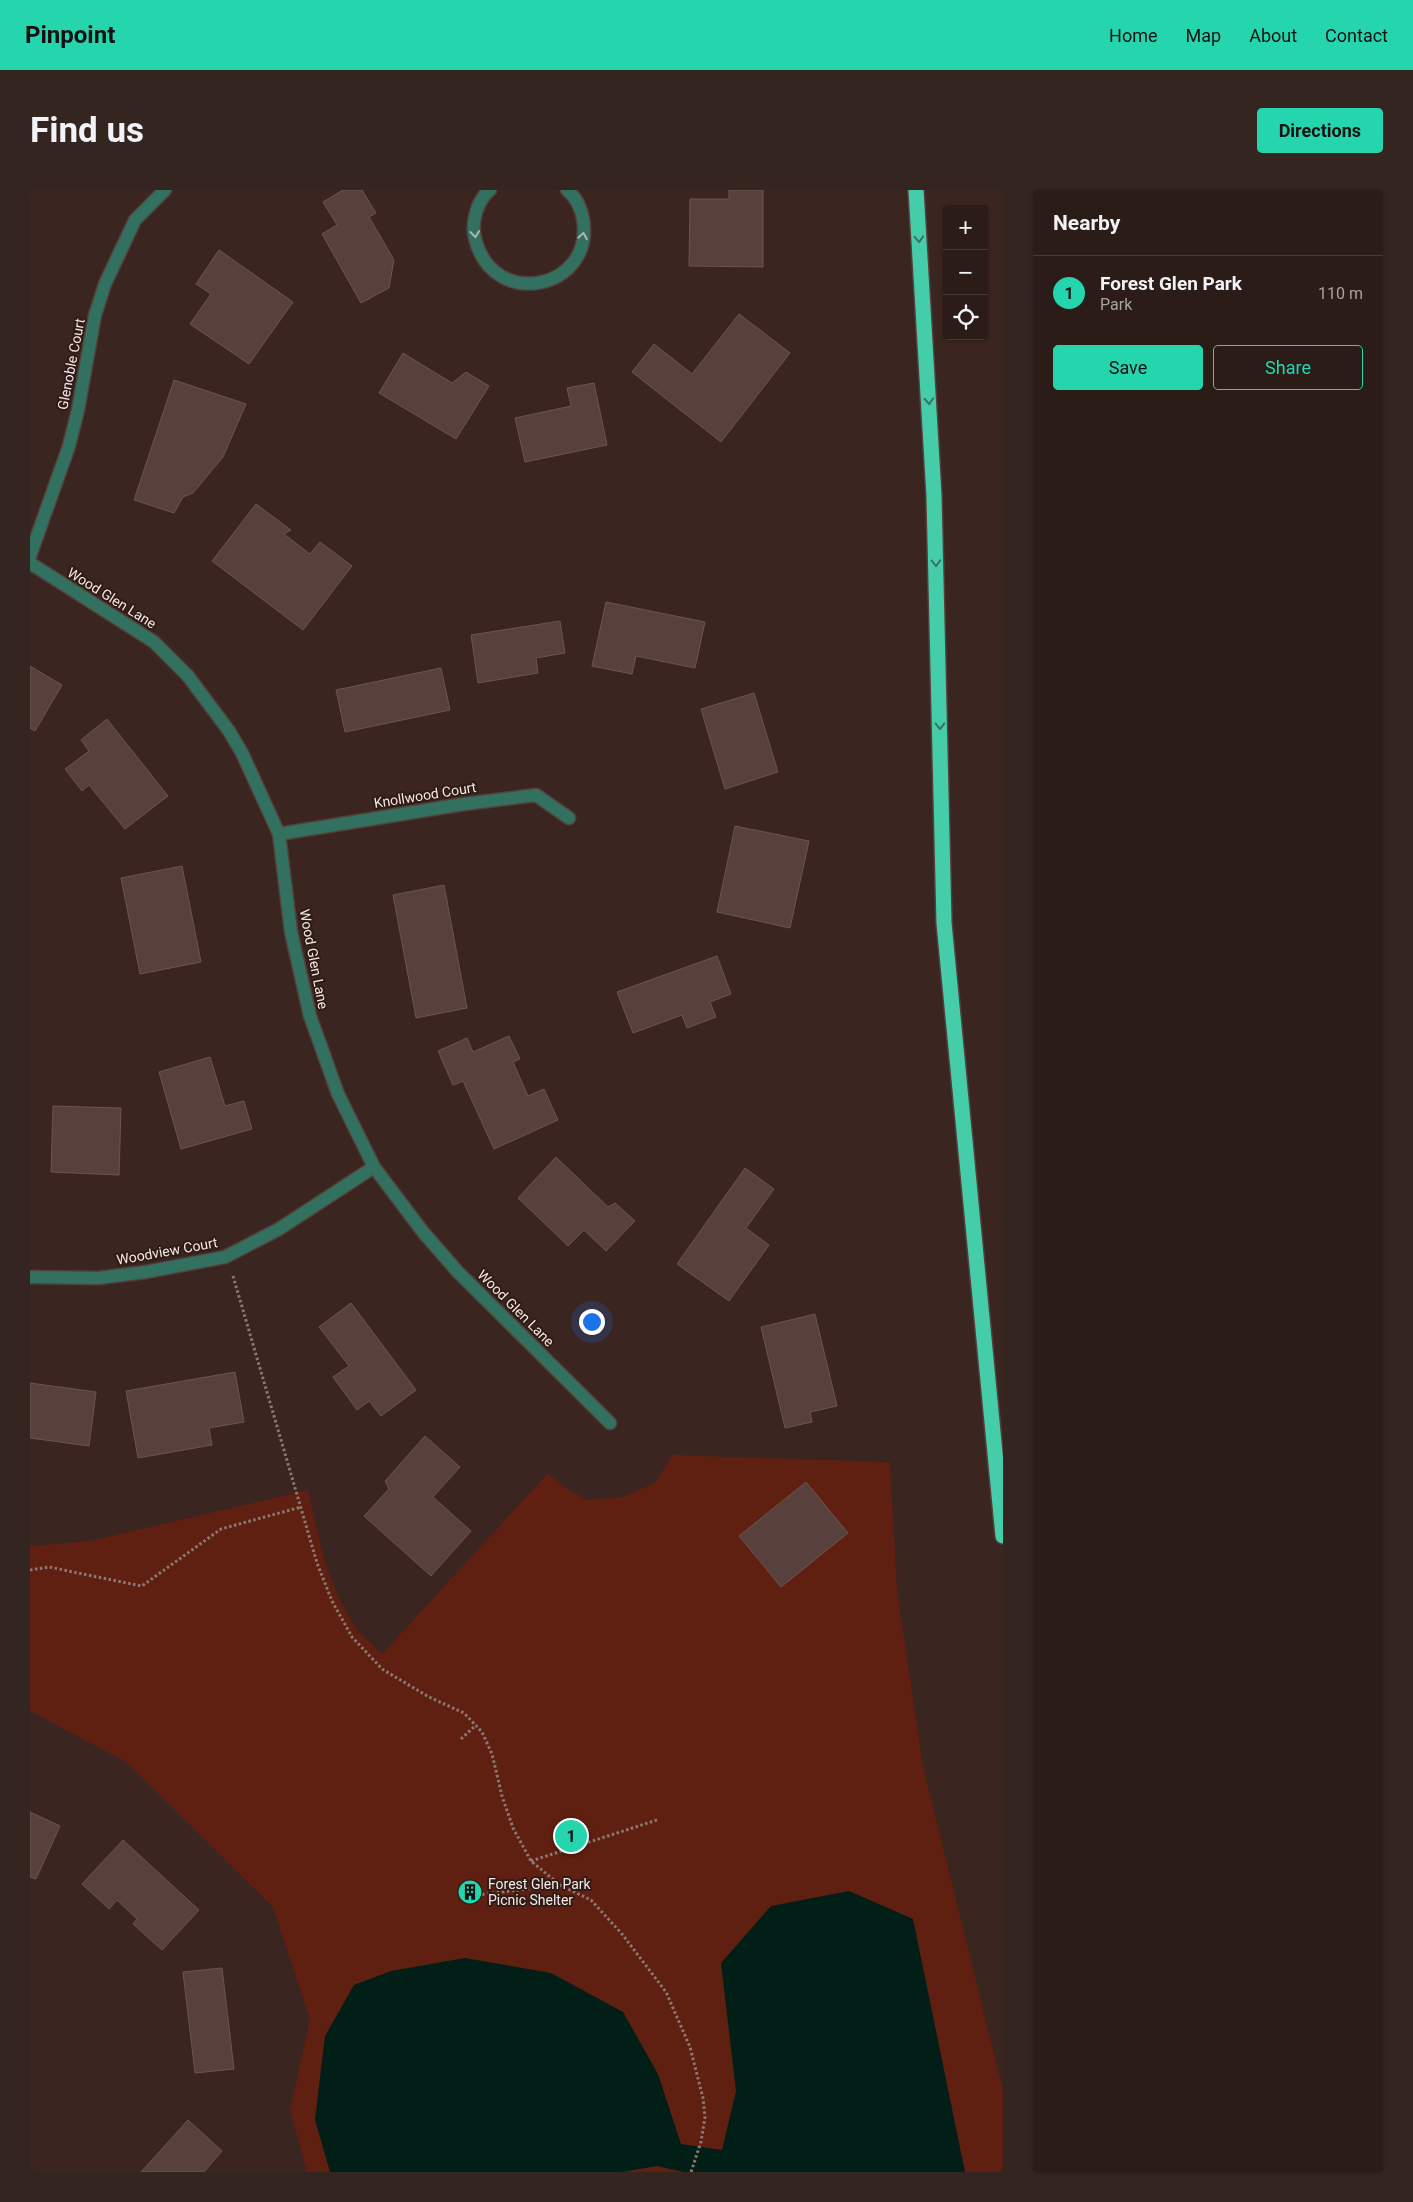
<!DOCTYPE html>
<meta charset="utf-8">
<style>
body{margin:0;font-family:Roboto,sans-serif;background:#342521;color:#f1f3f6}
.controls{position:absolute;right:15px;top:15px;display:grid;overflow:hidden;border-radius:5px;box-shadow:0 1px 4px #0004}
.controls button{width:45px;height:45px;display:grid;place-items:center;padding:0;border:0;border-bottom:1px solid #483a37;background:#2c1c18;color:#f1f3f6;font:25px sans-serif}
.you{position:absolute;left:561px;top:1131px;width:18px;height:18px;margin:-12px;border:4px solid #fff;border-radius:50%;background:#1a73e8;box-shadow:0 0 0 8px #1a73e833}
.badge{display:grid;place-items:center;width:32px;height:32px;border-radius:50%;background:#25d5ae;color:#111;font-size:16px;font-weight:700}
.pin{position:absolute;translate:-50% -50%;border:2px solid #fff;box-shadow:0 1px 5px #0006}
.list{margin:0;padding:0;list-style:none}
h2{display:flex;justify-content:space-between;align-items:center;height:65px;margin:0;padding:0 20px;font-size:21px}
h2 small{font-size:16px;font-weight:400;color:#a6a1a2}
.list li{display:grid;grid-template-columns:32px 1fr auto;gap:15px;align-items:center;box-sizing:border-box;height:75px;padding:0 20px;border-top:1px solid #483a37}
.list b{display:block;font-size:19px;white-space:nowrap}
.list p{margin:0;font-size:16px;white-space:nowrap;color:#a6a1a2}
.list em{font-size:16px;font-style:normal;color:#a6a1a2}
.actions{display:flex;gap:10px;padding:15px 20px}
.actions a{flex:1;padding:11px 0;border:1px solid #25d5ae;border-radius:5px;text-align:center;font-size:18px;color:#25d5ae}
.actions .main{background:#25d5ae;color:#111}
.icon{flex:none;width:28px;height:28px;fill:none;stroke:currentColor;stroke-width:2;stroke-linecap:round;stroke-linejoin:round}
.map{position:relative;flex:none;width:973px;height:1982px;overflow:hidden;border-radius:5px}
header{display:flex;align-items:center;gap:30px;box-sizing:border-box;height:70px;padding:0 25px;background:#25d5ae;color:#111}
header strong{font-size:24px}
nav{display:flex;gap:28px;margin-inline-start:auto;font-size:18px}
.intro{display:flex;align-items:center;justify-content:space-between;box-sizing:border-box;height:120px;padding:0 30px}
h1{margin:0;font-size:35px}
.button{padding:12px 22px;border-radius:5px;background:#25d5ae;color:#111;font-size:18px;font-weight:700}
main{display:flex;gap:30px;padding:0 30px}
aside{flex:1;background:#2c1c18;border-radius:5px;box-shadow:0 1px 4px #0004}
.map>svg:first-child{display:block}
</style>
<header>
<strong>Pinpoint</strong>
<nav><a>Home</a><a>Map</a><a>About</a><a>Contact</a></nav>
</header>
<div class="intro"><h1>Find us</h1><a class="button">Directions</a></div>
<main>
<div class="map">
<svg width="973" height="1982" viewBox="0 0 973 1982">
<rect width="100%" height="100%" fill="#3a2520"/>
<path fill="#5f2011" d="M642,1265l218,7 7,128 26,176 80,324v82h-696l-17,-62 20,-91 -37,-112 -147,-145 -96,-51v-165l60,-5 218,-51c12,52 19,98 52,143 6,7 15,14 22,21l166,-181 15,13 24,14 36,-3 32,-14z"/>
<path fill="#011e17" d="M819,1701l64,28 52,253h-281l-27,-6 -35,6h-292l-15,-52 10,-84 29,-51 37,-14 74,-13 86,15 72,39 35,62 23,70 41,6 14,-59 -15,-128 50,-57z"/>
<path fill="#58413c" stroke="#6d554f" d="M313,0h19l14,23 -7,4 25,43 -5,28 -28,15 -39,-69 15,-9 -14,-23z
M699,0h34v77l-74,-1 1,-67h39z
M189,60l74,52 -44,62 -59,-40 21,-30 -15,-10z
M709,124l51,39 -69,89 -89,-70 22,-28 38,30z
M373,163l49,30 14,-11 23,14 -33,53 -77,-46z
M144,190l72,24 -23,53 -30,36 -10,4 -9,16 -40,-13z
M564,193l13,62 -82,17 -10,-44 56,-12 -4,-18z
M226,314l35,26 -7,4 26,20 10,-12 32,24 -49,64 -91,-69z
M576,412l99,20 -10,46 -59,-12 -4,18 -40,-8z
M530,431l5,32 -29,5 2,15 -60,10 -7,-48z
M0,476l32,19 -27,46 -5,-3z
M411,478l9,42 -105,22 -9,-42z
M724,503l24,79 -53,17 -24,-80z
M77,529l61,77 -43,33 -36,-44 -7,6 -17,-22 24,-18 -8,-11z
M705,636l74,15 -19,87 -73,-16z
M152,676l19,96 -61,12 -19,-96z
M414,695l23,123 -51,10 -23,-123z
M687,766l14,38 -21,8 6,15 -29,11 -5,-13 -49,18 -16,-41z
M479,846l11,23 -7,3 15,34 16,-7 14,31 -64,29 -31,-68 -10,4 -15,-34 29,-13 6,14z
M180,867l15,49 19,-5 8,28 -71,20 -22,-77z
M23,916l68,2 -2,67 -68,-3z
M526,967l52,50 7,-4 20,18 -29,30 -22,-21 -16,16 -50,-48z
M715,978l29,21 -28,39 23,17 -40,56 -52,-37z
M321,1113l65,87 -35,26 -12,-15 -12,9 -24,-33 16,-11 -30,-39z
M785,1124l22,92 -27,6 2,10 -27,6 -24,-101z
M205,1182l9,50 -35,6 3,17 -74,13 -12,-67z
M0,1193l66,9 -7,54 -59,-8z
M395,1246l35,31 -27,30 38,34 -40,45 -67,-60 25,-27 -4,-8z
M776,1292l42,51 -67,54 -42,-51z
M0,1622l30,14 -24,53 -6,-2z
M93,1650l76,70 -37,40 -29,-26 4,-5 -20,-19 -8,9 -27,-25z
M442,1696l5,3v11l-8,3 -7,-5 2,-10z
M192,1778l12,101 -39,4 -12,-101z
M158,1930l34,31 -18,21h-63z"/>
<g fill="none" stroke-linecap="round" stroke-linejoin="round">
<defs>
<path id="minor" d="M460,0c-13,10 -19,33 -15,48 17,73 120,52 108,-19 -2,-11 -7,-22 -16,-29
M0,366l39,-110 9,-36 17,-95 10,-31 30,-64 30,-30
M0,373l124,79 34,34 41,55 13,22 37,81 12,98 19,84 28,78 36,73 49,65 34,39 153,152
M249,644l185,-30 72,-9 33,23
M0,1087l68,1 48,-6 79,-15 54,-28 95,-62"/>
<path id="motorway" d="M886,0l18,306 10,427 59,613"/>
</defs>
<use href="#minor" stroke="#54403b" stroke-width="15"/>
<use href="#motorway" stroke="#54403b" stroke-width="18"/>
<path stroke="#8b7974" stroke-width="3" stroke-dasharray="2.5 2.5" stroke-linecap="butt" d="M203,1086l84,287 15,38 20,36 30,32 47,28 35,16 18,19 10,22 10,42 11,32 18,33 29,24 31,15 31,34 44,58 24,55 13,51 2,19 -4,25 -10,30
M0,1380l19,-3 93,19 79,-57 80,-22
M431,1549l15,-14
M501,1671l126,-41
M447,1705l83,-10"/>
<use href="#minor" stroke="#327160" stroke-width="12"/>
<use href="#motorway" stroke="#45cdaa" stroke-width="15"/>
</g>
<defs><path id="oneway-chevron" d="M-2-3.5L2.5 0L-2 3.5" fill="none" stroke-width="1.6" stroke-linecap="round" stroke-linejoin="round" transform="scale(1.25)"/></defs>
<g stroke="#a8b8af">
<use href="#oneway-chevron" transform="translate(445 44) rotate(84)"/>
<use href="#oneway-chevron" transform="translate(553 46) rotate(-80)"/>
</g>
<g stroke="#3a7460">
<use href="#oneway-chevron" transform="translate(889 49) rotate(87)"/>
<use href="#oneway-chevron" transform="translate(899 211) rotate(87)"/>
<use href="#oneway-chevron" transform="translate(906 373) rotate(89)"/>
<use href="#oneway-chevron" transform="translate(910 536) rotate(89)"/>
</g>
<defs>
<symbol id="building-disc" viewBox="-11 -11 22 22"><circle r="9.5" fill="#25d5ae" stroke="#2f1c17"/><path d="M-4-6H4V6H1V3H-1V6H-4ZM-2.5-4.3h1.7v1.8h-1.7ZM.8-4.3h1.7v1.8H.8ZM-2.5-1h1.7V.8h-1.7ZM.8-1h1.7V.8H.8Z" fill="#111"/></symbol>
</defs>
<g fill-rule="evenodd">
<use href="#building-disc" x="426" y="1688" width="28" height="28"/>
</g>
<g text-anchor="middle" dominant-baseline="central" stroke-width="4" stroke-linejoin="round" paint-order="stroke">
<g font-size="14" fill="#f6e8e4" stroke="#2f1c17">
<text transform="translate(41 174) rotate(-79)">Glenoble Court</text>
<text transform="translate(82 408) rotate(32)">Wood Glen Lane</text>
<text transform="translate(395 605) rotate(-9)">Knollwood Court</text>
<text transform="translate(284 769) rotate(79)">Wood Glen Lane</text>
<text transform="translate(137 1061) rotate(-10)">Woodview Court</text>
<text transform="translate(486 1118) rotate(45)">Wood Glen Lane</text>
</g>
<g font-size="14" fill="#f6e8e4" stroke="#2f1c17" text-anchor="start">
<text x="458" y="1694">Forest Glen Park<tspan x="458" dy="16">Picnic Shelter</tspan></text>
</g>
</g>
</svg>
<div class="controls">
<button>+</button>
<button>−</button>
<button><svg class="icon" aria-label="locate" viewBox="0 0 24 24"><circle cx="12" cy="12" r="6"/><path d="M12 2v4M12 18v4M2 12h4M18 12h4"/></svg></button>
</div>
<div class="you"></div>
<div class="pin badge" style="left:541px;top:1646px">1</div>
</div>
<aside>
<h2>Nearby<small></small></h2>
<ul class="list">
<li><span class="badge">1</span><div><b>Forest Glen Park</b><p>Park</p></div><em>110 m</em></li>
</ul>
<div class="actions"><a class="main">Save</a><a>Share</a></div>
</aside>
</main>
